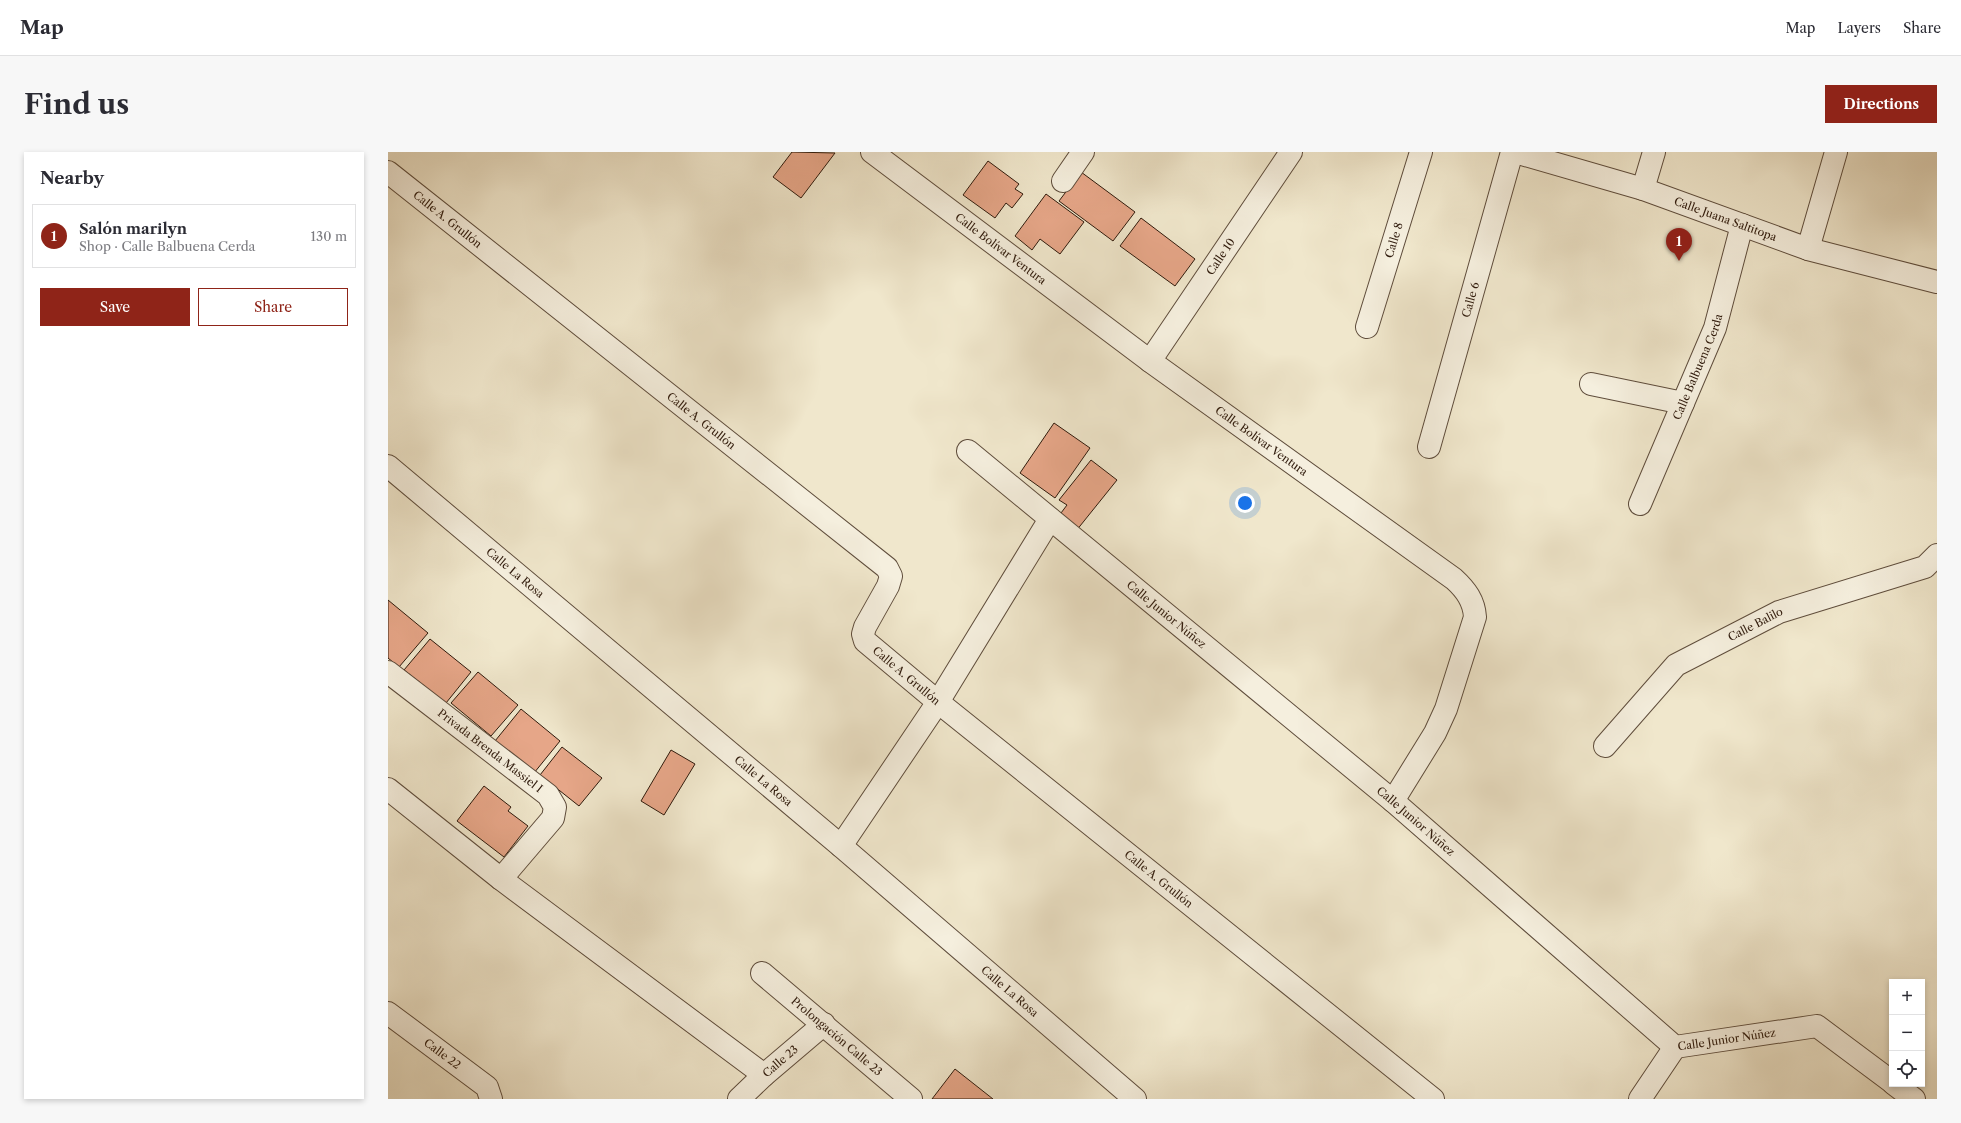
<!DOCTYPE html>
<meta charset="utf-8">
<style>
body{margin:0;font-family:"Libre Caslon Text",serif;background:#f7f7f7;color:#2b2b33}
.controls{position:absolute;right:12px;bottom:12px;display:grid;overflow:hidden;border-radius:0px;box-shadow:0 2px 6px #0003}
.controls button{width:36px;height:36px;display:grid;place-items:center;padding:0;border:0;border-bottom:1px solid #e1e1e2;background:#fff;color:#2b2b33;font:20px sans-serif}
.you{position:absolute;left:857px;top:351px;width:14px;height:14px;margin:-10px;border:3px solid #fff;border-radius:50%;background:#1a73e8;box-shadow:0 0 0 6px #1a73e833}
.badge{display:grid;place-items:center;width:26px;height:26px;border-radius:50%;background:#8f2418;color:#fff;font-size:13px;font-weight:700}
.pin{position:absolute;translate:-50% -33px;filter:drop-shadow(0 1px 2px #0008)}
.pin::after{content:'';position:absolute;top:21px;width:14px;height:12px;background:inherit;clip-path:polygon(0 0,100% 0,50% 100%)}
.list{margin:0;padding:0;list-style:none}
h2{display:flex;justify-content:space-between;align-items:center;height:52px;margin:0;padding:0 16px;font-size:17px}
h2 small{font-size:13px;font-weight:400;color:#7c7c81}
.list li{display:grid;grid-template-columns:26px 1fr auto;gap:12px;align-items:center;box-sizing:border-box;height:64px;margin:0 8px 8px;padding:0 8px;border:1px solid #e1e1e2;border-radius:0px}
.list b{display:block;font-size:15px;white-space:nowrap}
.list p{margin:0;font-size:13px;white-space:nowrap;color:#7c7c81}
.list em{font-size:13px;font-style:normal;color:#7c7c81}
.actions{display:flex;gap:8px;padding:12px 16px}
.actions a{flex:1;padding:9px 0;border:1px solid #8f2418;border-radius:0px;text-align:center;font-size:14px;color:#8f2418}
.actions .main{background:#8f2418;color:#fff}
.icon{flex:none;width:22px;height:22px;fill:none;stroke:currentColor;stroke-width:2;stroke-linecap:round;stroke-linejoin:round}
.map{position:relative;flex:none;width:1549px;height:947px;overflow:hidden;border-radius:0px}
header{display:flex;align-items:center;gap:24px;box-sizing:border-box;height:56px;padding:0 20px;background:#fff;border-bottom:1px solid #e1e1e2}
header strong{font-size:19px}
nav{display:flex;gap:22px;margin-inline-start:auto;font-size:14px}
.intro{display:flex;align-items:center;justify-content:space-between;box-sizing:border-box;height:96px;padding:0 24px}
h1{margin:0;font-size:28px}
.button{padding:10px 18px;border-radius:0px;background:#8f2418;color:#fff;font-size:14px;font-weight:700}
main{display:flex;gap:24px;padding:0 24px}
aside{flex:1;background:#fff;border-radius:0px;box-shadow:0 2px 6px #0003}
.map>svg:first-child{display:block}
</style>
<header>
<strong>Map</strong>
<nav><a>Map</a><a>Layers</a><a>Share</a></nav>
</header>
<div class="intro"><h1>Find us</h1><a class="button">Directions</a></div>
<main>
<aside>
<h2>Nearby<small></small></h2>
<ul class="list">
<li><span class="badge">1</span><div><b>Salón marilyn</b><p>Shop · Calle Balbuena Cerda</p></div><em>130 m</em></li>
</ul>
<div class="actions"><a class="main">Save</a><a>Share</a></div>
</aside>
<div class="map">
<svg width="1549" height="947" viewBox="0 0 1549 947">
<rect width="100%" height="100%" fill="#f0e7cc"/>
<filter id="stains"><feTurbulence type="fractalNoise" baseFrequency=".005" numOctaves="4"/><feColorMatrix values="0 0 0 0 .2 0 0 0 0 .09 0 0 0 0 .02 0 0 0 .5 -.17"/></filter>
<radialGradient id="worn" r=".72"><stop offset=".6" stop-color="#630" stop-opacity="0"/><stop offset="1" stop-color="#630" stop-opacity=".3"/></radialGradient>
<path fill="#e6a688" stroke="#2f1a0c" d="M404,0l43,1 -34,45 -28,-21z
M600,9l31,23 -4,5 8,5 -11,14 -6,-5 -11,15 -32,-23z
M693,20l54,40 -22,29 -54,-40z
M658,42l38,28 -24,32 -20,-15 -8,11 -17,-14z
M753,66l54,41 -20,27 -55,-40z
M666,271l36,25 -35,50 -35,-25z
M703,308l26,20 -41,51 -18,-14 9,-12 -8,-5z
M0,448l40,33 -29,34 -11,-9z
M42,487l41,33 -25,31 -42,-33z
M90,520l40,33 -27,31 -40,-33z
M133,557l39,32 -26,32 -39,-32z
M174,595l40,31 -23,28 -39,-31z
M283,598l24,14 -31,51 -23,-14z
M96,634l27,21 -3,4 20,15 -24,31 -47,-36z
M567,917l38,30h-61z"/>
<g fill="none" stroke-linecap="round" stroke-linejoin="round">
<defs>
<g id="minor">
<path id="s1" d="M484,0l278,209 304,218c12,11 20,22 21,38l-29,92 -11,24 -42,68"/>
<path id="s2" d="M1127,0l128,37 165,60 129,33"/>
<path id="s3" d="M0,20l499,396 4,8 -3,10 -23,41 -2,7 2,7 73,61 495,397"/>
<path d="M675,29l20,-29"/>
<path d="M1255,37l11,-37"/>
<path d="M1420,97l28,-97"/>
<path id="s4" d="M979,175l54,-175"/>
<path id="s5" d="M762,209l141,-209"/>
<path d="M1203,232l92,19"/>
<path id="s6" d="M1041,295l83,-295"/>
<path id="s7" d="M580,299l425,350 282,246 142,-21 75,56"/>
<path id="s8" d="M0,314l453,380 294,253"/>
<path id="s9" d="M1252,352l75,-176 27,-103"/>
<path id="s10" d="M0,520l160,123 7,12 -2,11 -52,61"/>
<path id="s11" d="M1217,594l71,-81 103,-53 146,-45 12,-12"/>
<path d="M0,637l113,90 263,196"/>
<path d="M453,694l97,-144 112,-183"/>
<path id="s12" d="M374,821l149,126"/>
<path id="s13" d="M0,861l99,74 4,12"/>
<path d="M1506,932l20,15"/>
<path id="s14" d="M351,947l25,-24 60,-51"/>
<path d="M1252,947l35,-52"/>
</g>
</defs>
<use href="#minor" stroke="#5f4d3c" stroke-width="24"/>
<use href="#minor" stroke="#f5efde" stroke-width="22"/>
</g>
<g text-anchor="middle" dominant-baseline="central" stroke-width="4" stroke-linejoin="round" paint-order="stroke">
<g font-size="11" fill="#2f1a0c" stroke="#f5efde">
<text stroke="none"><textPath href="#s3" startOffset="76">Calle A. Grullón</textPath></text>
<text stroke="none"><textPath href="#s2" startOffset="221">Calle Juana Saltitopa</textPath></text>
<text stroke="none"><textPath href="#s4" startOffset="91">Calle 8</textPath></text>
<text stroke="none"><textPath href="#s1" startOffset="161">Calle Bolívar Ventura</textPath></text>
<text stroke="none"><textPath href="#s5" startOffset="126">Calle 10</textPath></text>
<text stroke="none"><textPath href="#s6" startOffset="153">Calle 6</textPath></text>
<text stroke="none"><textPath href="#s9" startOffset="149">Calle Balbuena Cerda</textPath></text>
<text stroke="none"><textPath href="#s3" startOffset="400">Calle A. Grullón</textPath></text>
<text stroke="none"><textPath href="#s1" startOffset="485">Calle Bolívar Ventura</textPath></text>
<text stroke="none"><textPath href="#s8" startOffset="166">Calle La Rosa</textPath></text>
<text stroke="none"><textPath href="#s7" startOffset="257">Calle Junior Núñez</textPath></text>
<text stroke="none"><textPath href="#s11" startOffset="197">Calle Balilo</textPath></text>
<text stroke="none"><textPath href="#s3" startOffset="772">Calle A. Grullón</textPath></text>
<text stroke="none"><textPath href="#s10" startOffset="129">Privada Brenda Massiel I</textPath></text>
<text stroke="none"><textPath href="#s8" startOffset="490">Calle La Rosa</textPath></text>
<text stroke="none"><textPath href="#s7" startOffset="581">Calle Junior Núñez</textPath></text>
<text stroke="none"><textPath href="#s3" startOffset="1096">Calle A. Grullón</textPath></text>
<text stroke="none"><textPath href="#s8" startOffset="814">Calle La Rosa</textPath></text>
<text stroke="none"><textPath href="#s12" startOffset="98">Prolongación Calle 23</textPath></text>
<text stroke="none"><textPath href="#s7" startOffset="977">Calle Junior Núñez</textPath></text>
<text stroke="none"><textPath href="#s13" startOffset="68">Calle 22</textPath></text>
<text stroke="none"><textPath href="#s14" startOffset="56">Calle 23</textPath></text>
</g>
</g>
<rect width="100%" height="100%" filter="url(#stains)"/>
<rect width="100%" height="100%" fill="url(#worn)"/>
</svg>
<div class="controls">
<button>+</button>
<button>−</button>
<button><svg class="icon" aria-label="locate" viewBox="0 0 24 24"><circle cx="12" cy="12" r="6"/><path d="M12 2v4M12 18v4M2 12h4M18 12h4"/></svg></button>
</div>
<div class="you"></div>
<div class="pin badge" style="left:1291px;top:109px">1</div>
</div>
</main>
